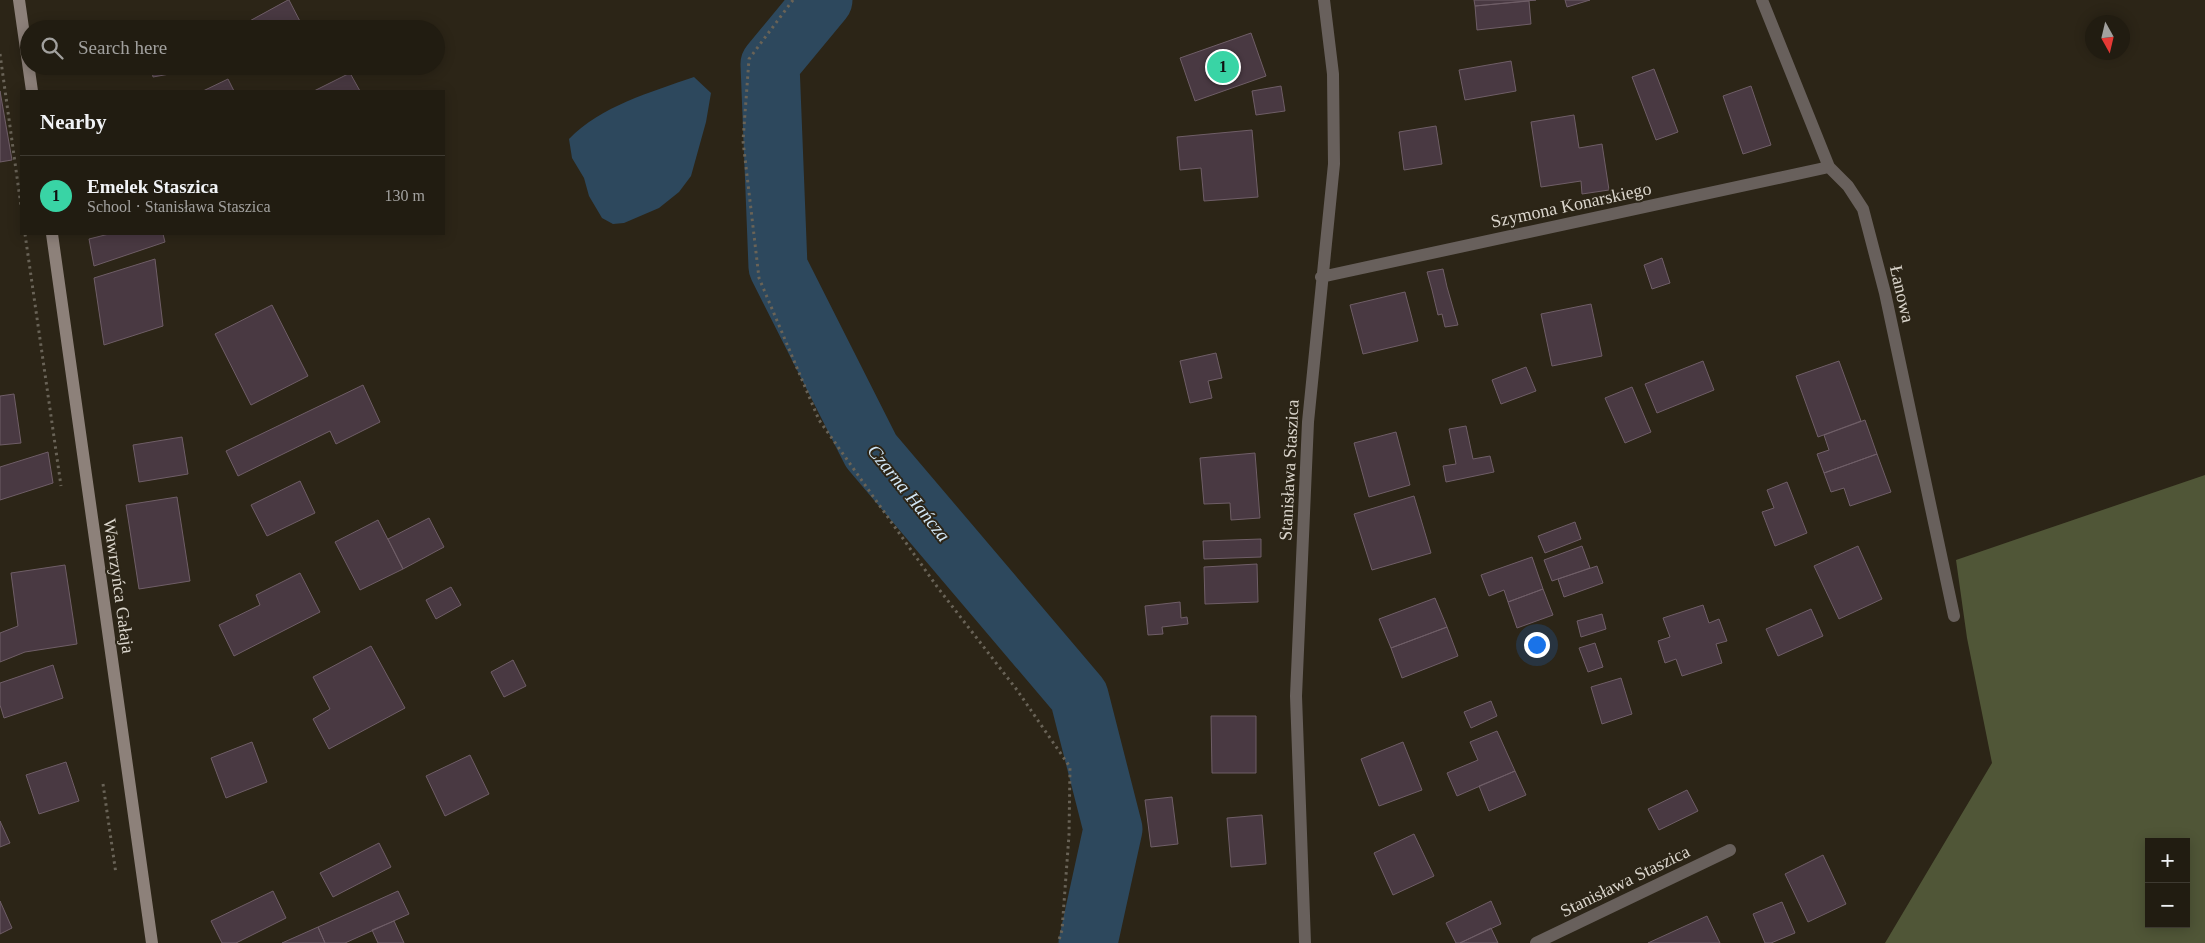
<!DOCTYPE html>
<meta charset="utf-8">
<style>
body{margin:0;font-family:"Times New Roman",serif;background:#29251a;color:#f1f3f6}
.controls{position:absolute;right:15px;bottom:15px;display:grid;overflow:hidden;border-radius:0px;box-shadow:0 2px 12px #0003}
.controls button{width:45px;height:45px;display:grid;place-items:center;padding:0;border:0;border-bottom:1px solid #3e3a31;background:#211c11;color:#f1f3f6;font:25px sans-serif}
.compass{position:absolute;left:2085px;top:15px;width:45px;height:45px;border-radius:50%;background:#211c11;box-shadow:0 2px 12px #0003;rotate:172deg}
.you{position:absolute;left:1536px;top:644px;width:18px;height:18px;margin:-12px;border:4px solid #fff;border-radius:50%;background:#1a73e8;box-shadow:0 0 0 8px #1a73e833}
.badge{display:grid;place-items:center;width:32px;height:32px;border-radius:50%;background:#39d4a5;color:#111;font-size:16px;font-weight:700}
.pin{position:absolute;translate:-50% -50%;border:2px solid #fff;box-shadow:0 1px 5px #0006}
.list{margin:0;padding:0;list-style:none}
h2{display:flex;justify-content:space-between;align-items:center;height:65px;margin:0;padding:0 20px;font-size:21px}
h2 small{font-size:16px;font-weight:400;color:#a2a19f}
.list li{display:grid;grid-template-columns:32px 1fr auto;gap:15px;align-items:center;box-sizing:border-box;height:80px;padding:0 20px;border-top:1px solid #3e3a31}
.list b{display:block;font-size:19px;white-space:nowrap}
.list p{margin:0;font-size:16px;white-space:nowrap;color:#a2a19f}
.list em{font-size:16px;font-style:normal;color:#a2a19f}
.icon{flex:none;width:28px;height:28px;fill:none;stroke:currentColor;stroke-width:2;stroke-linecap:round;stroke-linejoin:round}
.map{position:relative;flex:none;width:2205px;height:943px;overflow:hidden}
.search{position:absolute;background:#211c11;box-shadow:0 2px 12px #0003;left:20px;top:20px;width:425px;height:55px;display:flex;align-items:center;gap:12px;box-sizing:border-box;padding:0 18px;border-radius:28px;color:#a2a19f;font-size:19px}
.panel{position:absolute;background:#211c11;box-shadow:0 2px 12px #0003;left:20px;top:90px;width:425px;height:145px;border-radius:0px}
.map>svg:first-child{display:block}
</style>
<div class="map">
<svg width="2205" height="943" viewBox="0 0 2205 943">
<rect width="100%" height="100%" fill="#2c2517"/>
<path fill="#505637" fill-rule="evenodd" d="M2205,475v468h-320l107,-180 -25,-125 -11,-78zM2149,842h37v82h-37z"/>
<path fill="#2d485d" d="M809,0h25l-53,72 -6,32 5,89 -17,17c-9,-46 -17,-108 2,-152 7,-15 33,-43 44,-58z
M694,77l17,16 -5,29 -15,54 -12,16 -20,16 -35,15 -11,1 -11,-6 -13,-22 -5,-18 -12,-20 -3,-19c32,-33 82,-47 125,-62z"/>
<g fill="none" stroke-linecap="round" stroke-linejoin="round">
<path stroke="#2d485d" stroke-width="59" d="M823,0l-53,64 8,203 93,184 208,245 34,133 -25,114"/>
</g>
<path fill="#493942" stroke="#6f5e67" d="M289,0l15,29h-69l53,-29z
M1474,0h62l-61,6z
M1565,0h25l-23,7z
M1529,1l2,23 -54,6 -2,-24z
M1251,33l15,43 -71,25 -15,-43z
M1511,61l5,30 -51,9 -6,-30z
M151,66h45l1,3 -44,8z
M1654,69l24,63 -22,8 -24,-63z
M350,73l10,18h-46z
M228,79l6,12h-31z
M1281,86l4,25 -29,4 -4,-24z
M1751,86l20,59 -28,9 -20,-58z
M0,91l12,69 -12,2z
M1574,115l5,33 23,-4 7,46 -27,4 -1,-13 -40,6 -10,-65z
M1436,126l6,38 -38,6 -5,-38z
M1252,130l6,67 -54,4 -3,-33 -21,2 -3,-33z
M109,234h54l2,8 -71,24 -5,-27z
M1662,258l8,25 -18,6 -8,-24z
M155,259l8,67 -59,19 -10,-67z
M1443,269l4,18 11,38 -13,2 -3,-13 -4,1 -6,-25 -5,-18z
M1405,292l13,49 -55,13 -13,-49z
M1591,304l11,52 -50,10 -11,-52z
M272,305l36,71 -57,29 -36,-71z
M1216,353l6,25 -14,3 4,17 -22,5 -10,-42z
M1703,361l11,29 -57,23 -12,-29z
M1839,361l22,60 -43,16 -22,-61z
M1526,367l10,24 -35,13 -9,-24z
M363,385l17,37 -44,22 -6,-13 -92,45 -12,-25z
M1632,387l19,45 -26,11 -20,-45z
M14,394l7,49 -21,2v-49z
M1865,420l12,34 -53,19 -7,-19 12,-4 -5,-15z
M1466,426l7,33 17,-3 4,16 -48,10 -3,-16 13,-2 -7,-35z
M1396,432l14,53 -41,12 -15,-54z
M182,437l6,37 -49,8 -6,-37z
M48,452l5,31 -53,17v-33z
M1255,453l5,65 -29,2 -1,-17 -26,1 -4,-46z
M1877,454l14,38 -41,14 -6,-18 -13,4 -7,-19z
M300,481l15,32 -48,23 -16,-31z
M1787,482l20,51 -32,13 -13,-34 12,-4 -7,-18z
M1414,496l17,57 -59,17 -18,-56z
M177,497l13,84 -51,8 -13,-84z
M429,518l15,29 -41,22 -15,-30z
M378,520l25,49 -43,21 -25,-48z
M1575,522l6,17 -36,14 -7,-17z
M1261,539v18l-57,2 -1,-18z
M1582,546l8,22 -38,13 -8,-21z
M1858,546l24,53 -43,20 -25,-53z
M1532,557l11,32 -35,13 -4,-12 -15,6 -8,-21z
M1257,564l1,38 -53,2 -1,-37z
M65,565l12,79 -52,8 -25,10v-29l18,-7 -7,-53z
M1597,566l6,17 -39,14 -6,-18z
M300,573l20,39 -86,44 -15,-31 41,-20 -4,-10z
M451,587l10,18 -25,14 -10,-19z
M1543,589l10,26 -36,13 -9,-26z
M1435,598l12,29 -56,21 -12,-29z
M1180,602l1,16 6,-1 1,7 -26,3 1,7 -15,1 -3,-29z
M1703,605l6,18 10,-4 8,22 -11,3 6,19 -40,13 -6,-17 -11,4 -7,-22 12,-4 -7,-19z
M1811,609l12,27 -45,20 -12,-27z
M1602,614l4,15 -25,8 -4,-16z
M1447,627l11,29 -56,22 -11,-30z
M1595,643l8,24 -15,5 -9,-24z
M371,646l34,62 -76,41 -16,-30 17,-10 -17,-32z
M513,660l13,26 -22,11 -13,-25z
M53,665l10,33 -59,20 -4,-13v-22z
M1621,678l11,36 -30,10 -11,-37z
M1491,701l6,15 -26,12 -7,-16z
M1211,716h45v57h-44z
M1497,731l18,40 -58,25 -10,-23 31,-13 -8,-18z
M252,742l15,40 -41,16 -15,-40z
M1403,742l19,48 -43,16 -18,-47z
M470,755l19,39 -44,22 -19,-40z
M66,762l13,39 -40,13 -13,-39z
M1515,771l11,24 -37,16 -10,-25z
M1687,790l11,21 -39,19 -11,-21z
M1172,797l6,47 -27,3 -6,-47z
M1262,815l4,49 -35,3 -4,-49z
M0,821l10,22 -10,4z
M1414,834l20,42 -41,19 -19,-42z
M379,843l12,24 -58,30 -13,-24z
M1823,855l23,49 -38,18 -23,-48z
M273,891l13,27 -50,25h-14l-11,-22z
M398,891l11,23 -64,29h-20l-7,-16z
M0,901l12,27 -12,6z
M1491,901l10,23 -41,19h-4l-10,-20z
M1782,902l13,31 -24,10h-6l-12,-29z
M1707,916l13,27h-72z
M394,921l10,22h-26l-6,-13z
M318,927l7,16h-43z
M1491,928l7,15h-38z"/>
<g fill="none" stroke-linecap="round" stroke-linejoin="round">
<path stroke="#696357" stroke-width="3" stroke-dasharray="2.5 4" stroke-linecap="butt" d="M793,0l-44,59 -6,82 16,137 60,142 119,168 79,102 53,77 -1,68 -7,95 -4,13
M0,54l21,152
M25,234l36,252
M103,784l13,90"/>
<path stroke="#68605c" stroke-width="12" d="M1762,0l67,167 19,19 15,23 22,84 69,323
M1321,277l508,-110
M1305,943l-9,-247 12,-274 26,-258 -1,-90 -9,-74
M1536,943l194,-93"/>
<path stroke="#8d817a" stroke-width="12" d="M19,0l13,91
M52,234l100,709"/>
</g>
<g text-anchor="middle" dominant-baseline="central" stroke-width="4" stroke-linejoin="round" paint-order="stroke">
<g font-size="18" fill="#dbd6cd" stroke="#2c2517">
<text transform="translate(1571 205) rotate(-12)">Szymona Konarskiego</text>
<text transform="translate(1902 294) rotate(77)">Łanowa</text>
<text transform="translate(1289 470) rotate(-87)">Stanisława Staszica</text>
<text transform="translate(119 586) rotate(82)">Wawrzyńca Gałaja</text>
<text transform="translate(1625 881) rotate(-26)">Stanisława Staszica</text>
</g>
<g font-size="19" font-style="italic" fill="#d2e7f7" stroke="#2c2517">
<text transform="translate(909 493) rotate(51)">Czarna Hańcza</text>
</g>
</g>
</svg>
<div class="controls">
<button>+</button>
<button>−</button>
</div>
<svg class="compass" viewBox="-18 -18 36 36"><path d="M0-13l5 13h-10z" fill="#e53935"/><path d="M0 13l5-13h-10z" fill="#a2a19f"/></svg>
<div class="you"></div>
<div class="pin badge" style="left:1223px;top:67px">1</div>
<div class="search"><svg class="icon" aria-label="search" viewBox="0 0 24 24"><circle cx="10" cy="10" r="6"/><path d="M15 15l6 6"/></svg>Search here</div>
<section class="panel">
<h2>Nearby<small></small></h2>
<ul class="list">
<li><span class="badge">1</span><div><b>Emelek Staszica</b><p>School · Stanisława Staszica</p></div><em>130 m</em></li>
</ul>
</section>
</div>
